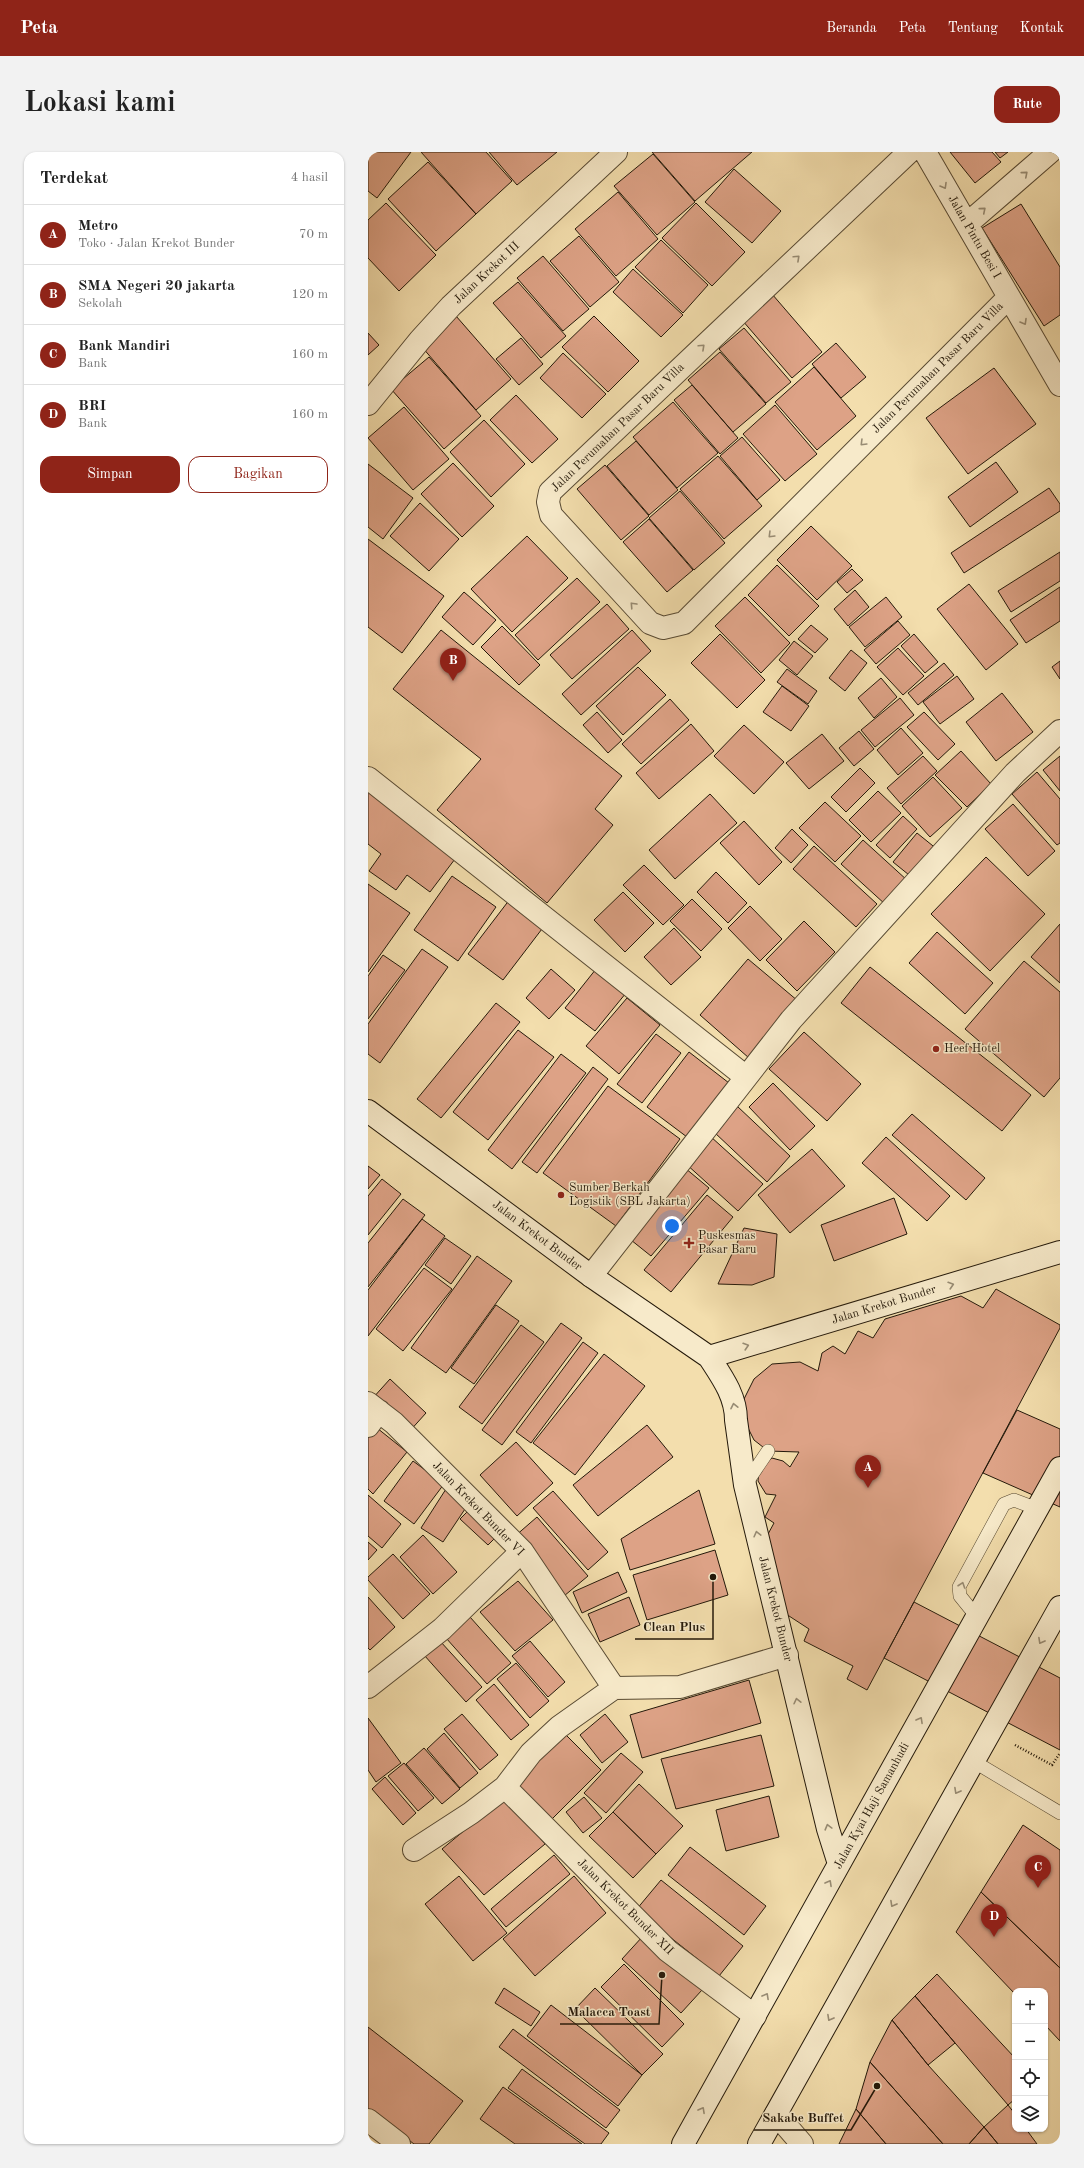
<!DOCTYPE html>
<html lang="id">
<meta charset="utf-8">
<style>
body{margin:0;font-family:"Old Standard TT",serif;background:#f2f2f2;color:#222}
.controls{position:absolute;right:12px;bottom:12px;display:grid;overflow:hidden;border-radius:8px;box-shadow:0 1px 3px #0004}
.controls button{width:36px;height:36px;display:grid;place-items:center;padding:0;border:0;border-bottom:1px solid #e0e0e0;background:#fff;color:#222;font:20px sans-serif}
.you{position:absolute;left:304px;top:1074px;width:14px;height:14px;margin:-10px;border:3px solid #fff;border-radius:50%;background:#1a73e8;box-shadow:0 0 0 6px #1a73e833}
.badge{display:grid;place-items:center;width:26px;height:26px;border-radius:50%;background:#8f2418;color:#fff;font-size:13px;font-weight:700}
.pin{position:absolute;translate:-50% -33px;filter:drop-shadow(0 1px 2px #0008)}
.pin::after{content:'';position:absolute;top:21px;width:14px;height:12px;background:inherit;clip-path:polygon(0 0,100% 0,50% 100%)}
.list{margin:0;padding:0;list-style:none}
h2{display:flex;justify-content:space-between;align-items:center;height:52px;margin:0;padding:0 16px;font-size:17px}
h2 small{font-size:13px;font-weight:400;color:#767676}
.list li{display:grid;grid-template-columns:26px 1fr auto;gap:12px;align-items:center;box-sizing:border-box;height:60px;padding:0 16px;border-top:1px solid #e0e0e0}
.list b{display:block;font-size:15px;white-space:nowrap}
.list p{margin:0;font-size:13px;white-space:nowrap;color:#767676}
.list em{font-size:13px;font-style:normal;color:#767676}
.actions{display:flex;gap:8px;padding:12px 16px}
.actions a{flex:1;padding:9px 0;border:1px solid #8f2418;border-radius:12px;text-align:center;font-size:14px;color:#8f2418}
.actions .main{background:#8f2418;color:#fff}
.icon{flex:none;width:22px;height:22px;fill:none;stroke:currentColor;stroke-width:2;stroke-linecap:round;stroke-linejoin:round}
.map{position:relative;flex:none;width:692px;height:1992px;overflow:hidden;border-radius:12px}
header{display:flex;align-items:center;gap:24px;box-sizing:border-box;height:56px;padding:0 20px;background:#8f2418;color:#fff}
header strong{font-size:19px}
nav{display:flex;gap:22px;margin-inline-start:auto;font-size:14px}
.intro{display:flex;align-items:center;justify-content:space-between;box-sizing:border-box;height:96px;padding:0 24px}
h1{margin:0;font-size:28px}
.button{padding:10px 18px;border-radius:12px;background:#8f2418;color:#fff;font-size:14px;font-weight:700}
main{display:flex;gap:24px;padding:0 24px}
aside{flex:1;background:#fff;border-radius:12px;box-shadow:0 1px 3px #0004}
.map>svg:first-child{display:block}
</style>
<header>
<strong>Peta</strong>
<nav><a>Beranda</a><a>Peta</a><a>Tentang</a><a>Kontak</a></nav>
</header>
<div class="intro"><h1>Lokasi kami</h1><a class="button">Rute</a></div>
<main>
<aside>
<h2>Terdekat<small>4 hasil</small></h2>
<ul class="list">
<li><span class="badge">A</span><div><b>Metro</b><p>Toko · Jalan Krekot Bunder</p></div><em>70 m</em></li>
<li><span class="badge">B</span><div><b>SMA Negeri 20 jakarta</b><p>Sekolah</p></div><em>120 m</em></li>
<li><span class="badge">C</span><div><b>Bank Mandiri</b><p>Bank</p></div><em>160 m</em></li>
<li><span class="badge">D</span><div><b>BRI</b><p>Bank</p></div><em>160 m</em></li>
</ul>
<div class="actions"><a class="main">Simpan</a><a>Bagikan</a></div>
</aside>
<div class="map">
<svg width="692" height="1992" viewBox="0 0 692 1992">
<rect width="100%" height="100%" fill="#f3dead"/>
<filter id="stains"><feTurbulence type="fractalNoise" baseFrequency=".005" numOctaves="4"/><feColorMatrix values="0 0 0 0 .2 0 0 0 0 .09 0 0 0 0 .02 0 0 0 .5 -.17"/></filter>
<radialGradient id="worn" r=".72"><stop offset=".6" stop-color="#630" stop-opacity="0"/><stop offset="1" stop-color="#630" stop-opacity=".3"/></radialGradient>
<path fill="#dda286" stroke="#24190a" d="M0,0h43l-34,46 -9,-7z
M53,0h65l26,29 -36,33z
M121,0h68l-40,33z
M284,0h100l-57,49z
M582,0h42l9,10 -26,21z
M627,0h13l-8,6z
M285,2l42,48 -38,33 -43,-49z
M60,10l48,52 -40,37 -48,-52z
M366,17l47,42 -29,32 -47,-41z
M250,40l40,47 -42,37 -41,-47z
M18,51l50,52 -37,36 -31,-33v-38z
M328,51l49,49 -33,34 -50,-48z
M653,52l39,63v48l-16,11 -62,-98z
M211,84l40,46 -29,25 -40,-46z
M293,88l47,45 -25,28 -48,-46z
M175,104l46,53 -26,22 -46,-53z
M265,117l50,46 -22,22 -48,-45z
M150,130l48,54 -25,22 -48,-55z
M404,142l50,58 -30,26 -50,-58z
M88,164l55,63 -35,31 -54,-63z
M226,164l45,45 -31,31 -46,-45z
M376,176l47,54 -25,21 -47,-54z
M0,181l11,12 -11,10z
M153,186l22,26 -24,21 -23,-26z
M468,191l30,34 -25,21 -29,-34z
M352,200l46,52 -33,28 -45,-52z
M195,201l43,41 -24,24 -42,-40z
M61,205l52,59 -37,33 -53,-60z
M446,215l42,49 -39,34 -42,-48z
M626,216l42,56 -68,50 -42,-56z
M324,233l46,53 -18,16 -46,-54z
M148,243l42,44 -26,24 -42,-43z
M305,250l45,51 -41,35 -44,-51z
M407,253l42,49 -32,27 -42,-47z
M36,255l45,52 -36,31 -45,-52z
M116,268l41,44 -34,33 -41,-45z
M374,285l38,43 -23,20 -37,-44z
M268,289l42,49 -29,25 -42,-49z
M350,304l44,50 -38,33 -44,-50z
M628,310l22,30 -48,35 -22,-30z
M85,311l41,43 -32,31 -41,-43z
M0,312l45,34 -30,41 -15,-12z
M237,313l44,51 -28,24 -44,-51z
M681,336l11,16v7l-96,62 -13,-20z
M312,339l45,52 -31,27 -45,-52z
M52,351l39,36 -30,32 -39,-35z
M281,367l44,51 -26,22 -44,-50z
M443,374l41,40 -35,34 -40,-40z
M159,384l41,42 -56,54 -41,-43z
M0,387l76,57 -42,57 -34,-26z
M692,400v29l-49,31 -13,-21z
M409,413l42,41 -30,30 -41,-41z
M484,417l11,11 -16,13 -10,-11z
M209,426l23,24 -62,58 -23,-25z
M601,432l49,60 -32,26 -49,-61z
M692,435v34l-34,22 -16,-23z
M487,438l14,17 -21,19 -14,-17z
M96,440l32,28 -23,25 -31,-28z
M377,445l45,46 -29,30 -46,-47z
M518,445l16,20 -37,30 -16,-20z
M239,452l22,25 -57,50 -22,-24z
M530,469l12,14 -34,29 -12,-14z
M443,473l17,14 -13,14 -17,-14z
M134,474l38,39 -21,20 -38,-38z
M73,478l181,146 -27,33 18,16 -66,78 -110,-93 44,-51 -88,-70z
M264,478l19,21 -70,64 -19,-21z
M352,482l45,46 -28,28 -46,-45z
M546,482l24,28 -13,11 -24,-27z
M426,489l19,15 -16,19 -18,-15z
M530,496l26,28 -21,19 -26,-28z
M483,498l16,13 -22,28 -16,-13z
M692,509v18l-8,-12z
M576,511l10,12 -36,30 -10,-12z
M270,515l28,28 -43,40 -27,-29z
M419,517l30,22 -9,13 -31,-22z
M589,524l17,23 -34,25 -17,-22z
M513,526l16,19 -23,21 -16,-20z
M414,534l27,20 -18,25 -28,-19z
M634,541l31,39 -37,29 -30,-39z
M532,546l14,17 -39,32 -14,-17z
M302,547l19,21 -48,44 -19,-20z
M229,560l25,28 -14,13 -25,-28z
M556,560l31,32 -17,16 -31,-33z
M323,572l23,27 -55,48 -23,-26z
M376,573l40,37 -30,32 -40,-38z
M533,576l22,25 -25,22 -21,-25z
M491,579l15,18 -20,17 -15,-18z
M454,582l22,27 -35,28 -23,-26z
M593,599l30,33 -24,23 -32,-32z
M555,604l14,15 -36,33 -14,-16z
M692,604v35l-17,-21z
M492,616l15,15 -29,29 -15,-15z
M669,620l23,27v44l-3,2 -45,-51z
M565,625l29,31 -32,29 -28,-31z
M0,634l90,69 -28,37 -23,-17 -11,15 -27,-19 12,-17 -13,-10z
M510,639l23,22 -30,29 -22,-22z
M342,642l27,29 -62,56 -26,-29z
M457,650l36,34 -26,26 -36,-34z
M645,652l42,47 -27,25 -43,-47z
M535,664l14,13 -27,29 -14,-13z
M376,669l38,41 -23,23 -39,-42z
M424,677l16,16 -17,18 -16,-15z
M549,681l21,17 -24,29 -21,-17z
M495,688l45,41 -22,24 -45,-41z
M446,694l63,58 -21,23 -63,-58z
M618,705l59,57 -55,57 -59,-57z
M276,713l40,40 -21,20 -40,-40z
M348,720l31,31 -19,20 -31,-31z
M84,724l44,31 -38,54 -44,-31z
M0,732l42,29 -42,59z
M255,740l31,31 -29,29 -31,-32z
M142,747l35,26 -42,55 -35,-26z
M324,747l30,30 -21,22 -31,-30z
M382,754l32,33 -22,22 -32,-33z
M436,769l31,31 -38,39 -31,-31z
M692,772v59l-29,-26z
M306,776l27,29 -30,28 -27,-28z
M569,780l56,51 -28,31 -56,-51z
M54,797l26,18 -68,96 -12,-9v-30z
M15,803l22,15 -37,49v-43z
M380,807l50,42 -49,57 -49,-43z
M656,809l36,31v86l-16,19 -79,-68z
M502,815l161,128 -29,36 -161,-128z
M183,817l24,21 -26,29 -23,-21z
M228,817l30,24 -31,38 -30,-23z
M259,846l33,27 -41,49 -33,-28z
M128,851l24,19 -79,96 -24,-19z
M150,878l36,27 -66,83 -35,-28z
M436,880l57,52 -34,37 -58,-52z
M288,882l25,19 -39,50 -25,-19z
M321,900l40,31 -42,54 -40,-30z
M193,902l25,19 -74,96 -24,-19z
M225,915l15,12 -71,94 -15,-11z
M405,931l42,43 -25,24 -41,-43z
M240,934l72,53 -64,87 -73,-53z
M369,954l53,50 -23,26 -53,-50z
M544,962l73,64 -19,22 -74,-65z
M342,984l53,48 -25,27 -53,-48z
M518,985l64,59 -23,25 -65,-58z
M444,997l33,37 -55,47 -32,-38z
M0,1014l12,9 -12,14z
M317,1016l24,20 -58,68 -25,-20z
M14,1027l19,15 -33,41v-39z
M339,1043l26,22 -62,75 -27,-22z
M526,1046l13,36 -73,27 -13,-36z
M35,1047l22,16 -57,72v-44z
M54,1067l23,17 -77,100v-46z
M376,1076l33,6 -3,43 -22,8 -34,-1z
M77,1086l26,18 -20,28 -26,-19z
M109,1104l35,25 -66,92 -35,-25z
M56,1116l28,21 -49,62 -27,-22z
M628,1137l64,36v3l-193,362 -20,-11 6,-13 -49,-25 5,-12 -23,-15 -25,-67 13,-24 -9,-6 11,-22 -10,-1 -8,-13 1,-13 13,-10 11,3 7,6 9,-15 -31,-1 -14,-11 -10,-20v-21l10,-20 18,-15 28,-2 18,9 4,-18 11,-7 12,8 13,-23 15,7 12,-19 76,-23 22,12z
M128,1153l23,16 -45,63 -23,-16z
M193,1171l21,15 -80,107 -20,-15z
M153,1173l23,17 -62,82 -23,-17z
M215,1190l15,11 -67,90 -15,-11z
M236,1202l41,32 -70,89 -42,-32z
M22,1227l36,34 -18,20 -36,-34z
M649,1258l43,19v78l-77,-34z
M279,1273l26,32 -75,59 -25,-31z
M9,1276l30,24 -34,42 -5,-5v-51z
M148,1290l37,41 -36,33 -37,-41z
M45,1309l31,23 -30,40 -30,-23z
M78,1337l23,14 -26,39 -22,-14z
M331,1338l16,54 -85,26 -9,-31z
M185,1339l55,61 -20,18 -55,-62z
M0,1343l33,29 -19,24 -14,-12z
M106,1353l28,26 -14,14 -28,-26z
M169,1365l51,59 -24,20 -50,-59z
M55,1383l34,37 -24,22 -33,-37z
M0,1390l9,8 -9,10z
M347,1398l13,45 -81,25 -14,-45z
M25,1402l37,40 -27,25 -35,-39v-3z
M250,1420l9,20 -45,21 -9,-21z
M150,1429l35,39 -38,31 -35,-39z
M0,1445l27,30 -25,23 -2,-2z
M261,1445l11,28 -40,17 -12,-28z
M546,1450l146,76v72l-176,-92z
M102,1465l41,46 -24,21 -41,-46z
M72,1489l42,46 -16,15 -42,-47z
M162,1489l35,41 -17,15 -36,-41z
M148,1511l33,38 -19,17 -33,-39z
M381,1528l12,43 -119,35 -12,-43z
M126,1532l35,41 -18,15 -35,-40z
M94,1562l36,41 -18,15 -36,-41z
M237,1562l23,28 -26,21 -22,-28z
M0,1566l33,45 -25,19 -8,-12z
M195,1580l38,38 -49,49 -37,-38z
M76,1581l34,40 -18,15 -33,-39z
M393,1583l13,51 -98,23 -15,-50z
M56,1596l36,41 -18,15 -36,-40z
M253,1601l22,19 -37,41 -22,-20z
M36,1611l30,35 -16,13 -30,-35z
M17,1625l31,36 -13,12 -31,-36z
M271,1632l44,42 -27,28 -43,-42z
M138,1644l39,48 -61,51 -42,-46z
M401,1644l10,41 -53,14 -10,-41z
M216,1645l18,21 -19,15 -17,-21z
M245,1660l43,42 -23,24 -44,-42z
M655,1673l37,25v118l-79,-76z
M322,1695l76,59 -22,29 -76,-60z
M186,1703l16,19 -64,53 -15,-18z
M91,1724l48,57 -34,28 -48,-57z
M206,1724l32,37 -71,63 -32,-37z
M293,1728l82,66 -24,30 -83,-66z
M613,1740l79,76v73l-15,-16v-34h-30v3l-59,-62z
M275,1784l59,54 -21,23 -59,-54z
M256,1812l60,60 -22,23 -61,-60z
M569,1822l78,84v41l-7,6 -93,-109z
M136,1836l36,24 -9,14 -36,-23z
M227,1836l68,66 -21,21 -67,-66z
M547,1844l40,47 -27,22 -36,-45z
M183,1853l91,70 -24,31 -91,-70z
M524,1868l36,45 56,62 -15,17h-26l-73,-82z
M0,1875l95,74 -34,43h-15l-46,-35z
M145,1877l107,81 -14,18 -107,-81z
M502,1910l73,82h-57l-30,-35z
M154,1917l87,64 -8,11h-16l-77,-56z
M135,1935l79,57h-67l-35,-25z
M640,1953l7,9v15h11l11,15h-39l-14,-17z
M488,1957l30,35h-47z
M616,1975l14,17h-29z"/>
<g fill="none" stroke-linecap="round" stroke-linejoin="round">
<defs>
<path id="lane" d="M377,1333l23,-34
M609,1465l-17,-21 -1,-9 45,-83 10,-4 24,9
M605,1609l87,52"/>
<path id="street" d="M541,0l-359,340 -2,10 3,13 99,108 13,5 21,-5 325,-326
M557,0l135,233
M599,72l83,-72
M0,252l52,-64 31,-34 165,-154
M0,626l378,299
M223,1124l200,-256 224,-247 45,-42
M0,1251l26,20 128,128 92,137
M0,1274l11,-15
M0,1535l74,-58 80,-78
M137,1635l163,164 87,65
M46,1698l57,-37 34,-26 26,-34 28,-26 55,-39 66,-1 107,-32
M408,1962l26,30
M0,1968l31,24"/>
<path id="secondary" d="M0,959l223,165 118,81c13,20 27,39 27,63l9,65 83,344 11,35
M341,1205l351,-105
M315,1992l377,-676
M391,1992l301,-537"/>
</defs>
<use href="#lane" stroke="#584a33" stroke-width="14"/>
<use href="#street" stroke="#584a33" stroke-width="24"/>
<use href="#secondary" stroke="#24190a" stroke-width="24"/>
<path stroke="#24190a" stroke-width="2.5" stroke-dasharray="1 2" stroke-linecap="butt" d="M647,1593l37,20 8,-12"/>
<use href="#lane" stroke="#f7eaca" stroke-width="13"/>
<use href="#street" stroke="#f7eaca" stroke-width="22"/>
<use href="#secondary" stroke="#f7eaca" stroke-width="22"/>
</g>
<defs><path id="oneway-chevron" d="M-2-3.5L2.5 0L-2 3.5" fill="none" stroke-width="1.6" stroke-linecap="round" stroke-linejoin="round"/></defs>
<g stroke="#988c74">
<use href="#oneway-chevron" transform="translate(657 22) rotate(-41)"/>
<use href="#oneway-chevron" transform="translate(576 34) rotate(60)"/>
<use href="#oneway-chevron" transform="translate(615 58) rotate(-40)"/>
<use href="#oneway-chevron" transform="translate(429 106) rotate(-43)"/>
<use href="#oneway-chevron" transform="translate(656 170) rotate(60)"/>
<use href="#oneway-chevron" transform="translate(334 195) rotate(-43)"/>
<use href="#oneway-chevron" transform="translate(495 291) rotate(135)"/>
<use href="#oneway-chevron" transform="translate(403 383) rotate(135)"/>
<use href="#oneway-chevron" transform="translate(265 453) rotate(-133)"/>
<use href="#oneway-chevron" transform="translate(583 1133) rotate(-17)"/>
<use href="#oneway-chevron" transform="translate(378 1194) rotate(-17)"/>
<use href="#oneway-chevron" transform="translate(366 1254) rotate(-102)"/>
<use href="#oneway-chevron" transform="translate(389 1382) rotate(-104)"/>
<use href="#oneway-chevron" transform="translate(594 1433) rotate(-71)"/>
<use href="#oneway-chevron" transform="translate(673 1489) rotate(119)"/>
<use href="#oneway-chevron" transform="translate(429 1549) rotate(-103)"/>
<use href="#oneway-chevron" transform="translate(552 1568) rotate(-61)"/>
<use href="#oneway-chevron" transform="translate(589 1639) rotate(119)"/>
<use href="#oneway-chevron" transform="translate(460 1675) rotate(-105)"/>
<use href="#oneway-chevron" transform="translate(461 1731) rotate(-61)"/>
<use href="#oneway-chevron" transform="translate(525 1752) rotate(119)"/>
<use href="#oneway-chevron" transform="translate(398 1844) rotate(-61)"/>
<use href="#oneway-chevron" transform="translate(462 1866) rotate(119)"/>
<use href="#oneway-chevron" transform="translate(334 1958) rotate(-61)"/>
</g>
<g fill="#8f2418" stroke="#f7eaca" stroke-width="1.5">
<circle cx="568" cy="897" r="4"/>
<circle cx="193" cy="1043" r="4"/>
<path d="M319 1085h4v4h4v4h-4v4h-4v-4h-4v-4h4z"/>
</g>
<g text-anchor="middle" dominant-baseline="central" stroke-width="3" stroke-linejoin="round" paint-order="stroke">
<g font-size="12" fill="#24190a" stroke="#f7eaca">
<text transform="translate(606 85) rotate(60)">Jalan Pintu Besi I</text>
<text transform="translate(119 121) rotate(-43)">Jalan Krekot III</text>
<text transform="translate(570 216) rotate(-45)">Jalan Perumahan Pasar Baru Villa</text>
<text transform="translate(250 276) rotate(-44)">Jalan Perumahan Pasar Baru Villa</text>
<text transform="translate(169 1084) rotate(37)">Jalan Krekot Bunder</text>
<text transform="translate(516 1153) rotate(-17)">Jalan Krekot Bunder</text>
<text transform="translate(110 1357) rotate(46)">Jalan Krekot Bunder VI</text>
<text transform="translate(407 1457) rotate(76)">Jalan Krekot Bunder</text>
<text transform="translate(504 1654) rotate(-61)">Jalan Kyai Haji Samanhudi</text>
<text transform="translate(257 1755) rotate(45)">Jalan Krekot Bunder XII</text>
</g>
<g font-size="12" fill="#24190a" stroke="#f7eaca" text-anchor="start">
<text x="576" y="897">Heef Hotel</text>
<text x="201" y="1036">Sumber Berkah<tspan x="201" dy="14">Logistik (SBL Jakarta)</tspan></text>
<text x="330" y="1084">Puskesmas<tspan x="330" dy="14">Pasar Baru</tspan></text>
</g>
</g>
<path fill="none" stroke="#24190a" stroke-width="1.5" d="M345 1425L345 1487H267M294 1823L291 1872H192M509 1934L483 1978H386"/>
<g fill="#24190a" stroke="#f7eaca" stroke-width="1.5">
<circle cx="345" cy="1425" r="4"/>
<circle cx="294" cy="1823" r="4"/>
<circle cx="509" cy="1934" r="4"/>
</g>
<g font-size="13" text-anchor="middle" font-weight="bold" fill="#24190a" stroke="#f7eaca" stroke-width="3" stroke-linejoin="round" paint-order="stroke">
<text x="306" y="1479">Clean Plus</text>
<text x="241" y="1864">Malacca Toast</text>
<text x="435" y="1970">Sakabe Buffet</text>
</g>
<rect width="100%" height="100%" filter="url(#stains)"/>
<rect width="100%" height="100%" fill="url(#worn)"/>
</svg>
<div class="controls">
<button>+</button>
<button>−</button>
<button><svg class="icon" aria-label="locate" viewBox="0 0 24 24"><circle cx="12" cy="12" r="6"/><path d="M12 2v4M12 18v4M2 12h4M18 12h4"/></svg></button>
<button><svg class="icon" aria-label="layers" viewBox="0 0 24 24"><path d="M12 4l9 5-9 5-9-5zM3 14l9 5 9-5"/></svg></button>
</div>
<div class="you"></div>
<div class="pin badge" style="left:500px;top:1336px">A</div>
<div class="pin badge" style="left:85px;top:529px">B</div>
<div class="pin badge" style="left:670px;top:1736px">C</div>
<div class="pin badge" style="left:626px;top:1785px">D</div>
</div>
</main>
